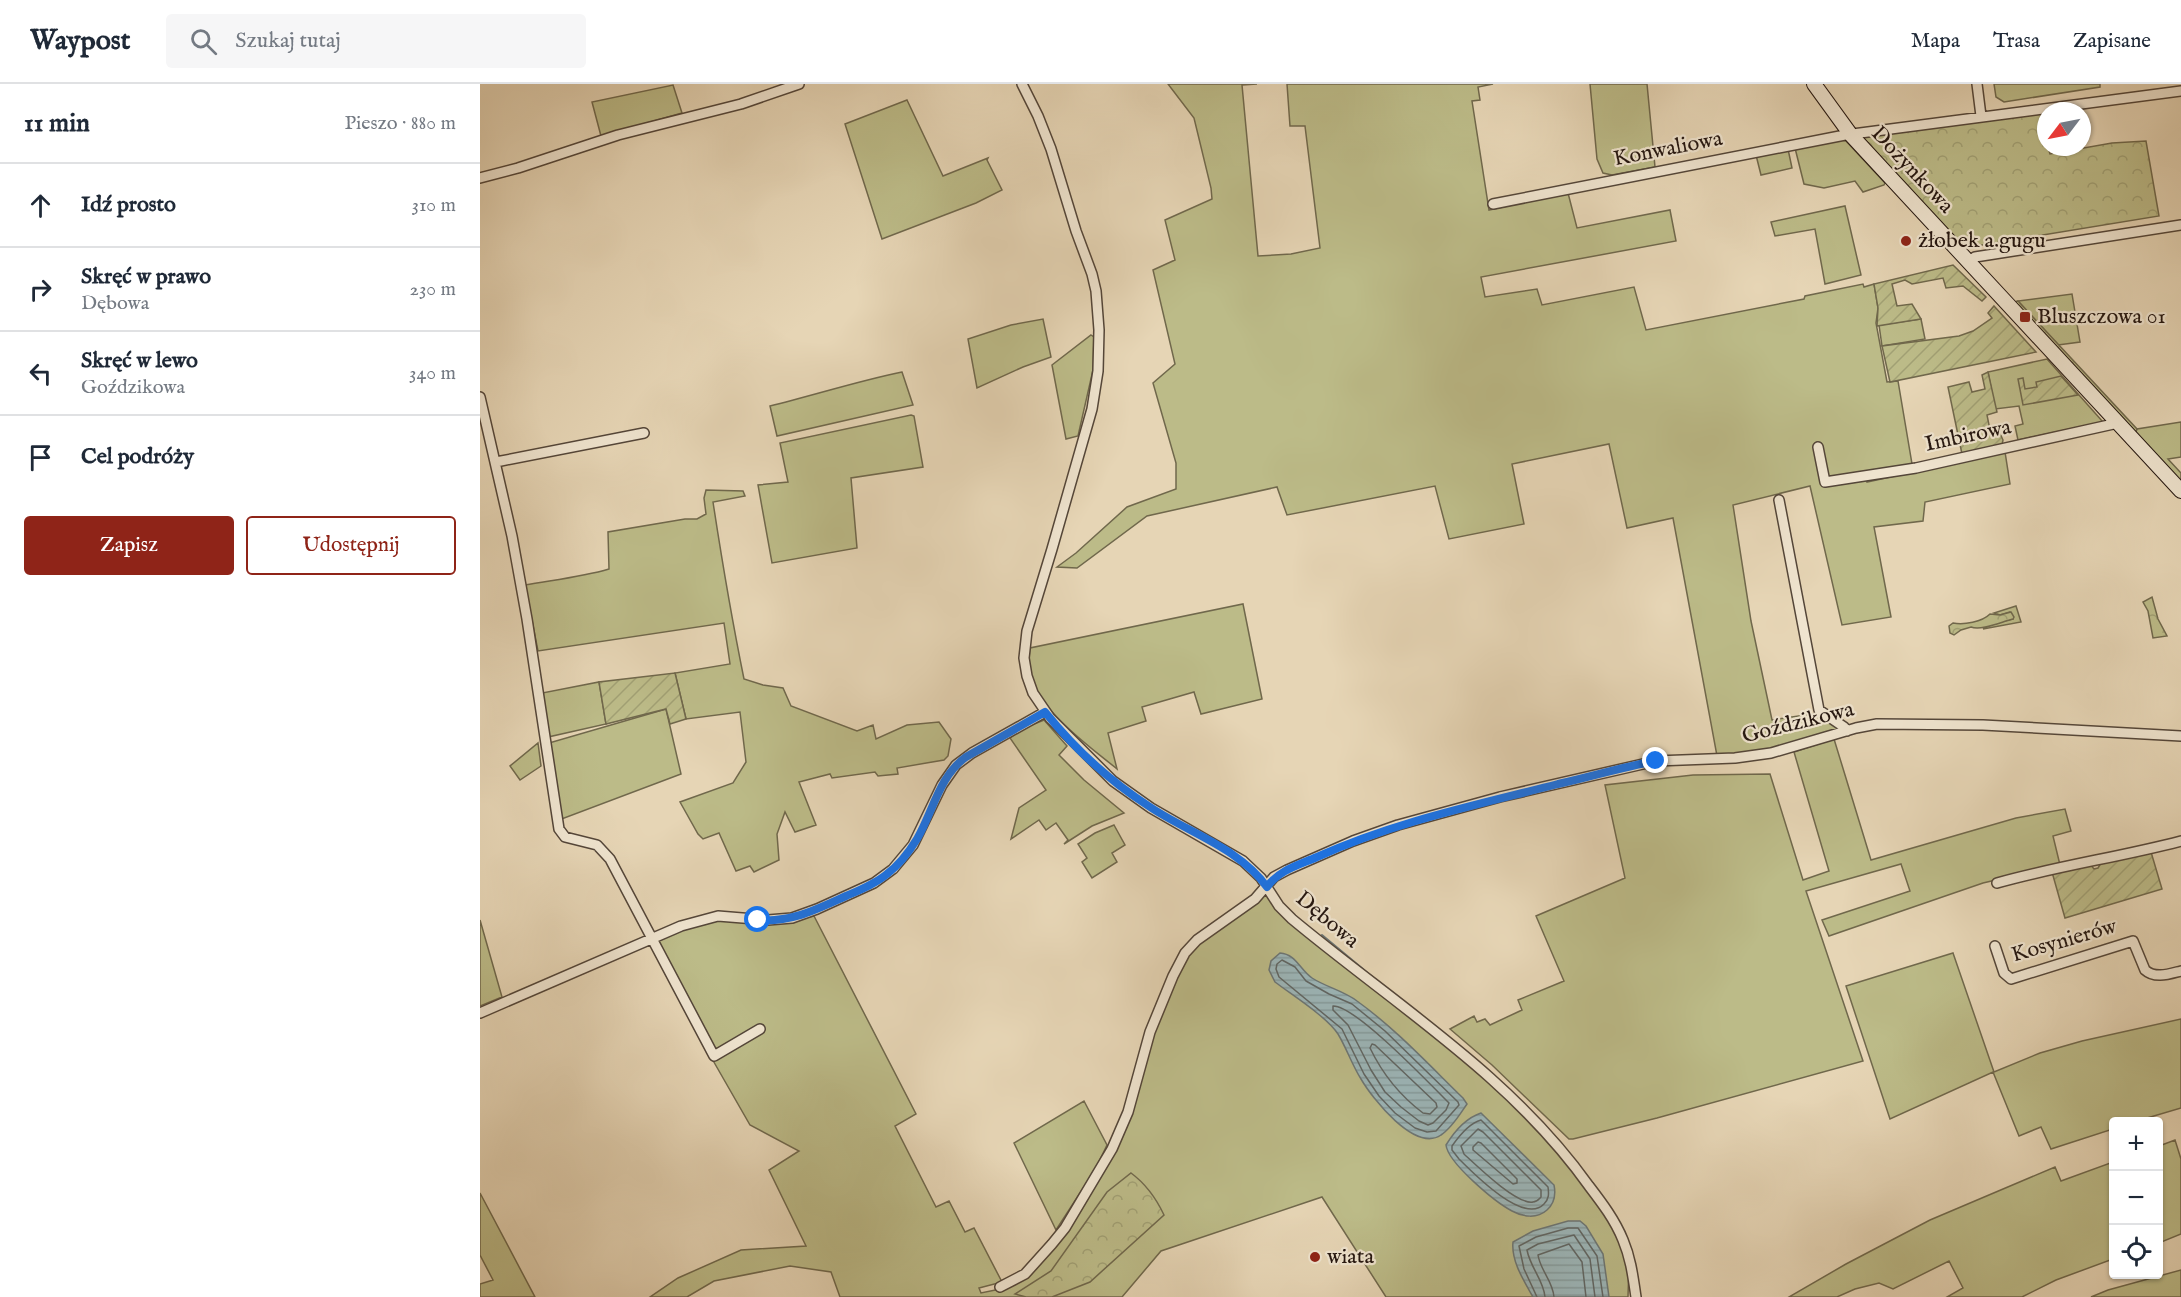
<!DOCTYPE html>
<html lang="pl">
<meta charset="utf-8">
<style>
body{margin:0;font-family:"IM FELL English",serif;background:#f6f6f7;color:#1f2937}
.controls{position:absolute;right:18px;bottom:18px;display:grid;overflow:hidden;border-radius:6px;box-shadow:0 2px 4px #0004}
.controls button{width:54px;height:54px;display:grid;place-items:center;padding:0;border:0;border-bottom:2px solid #e0e1e3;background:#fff;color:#1f2937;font:30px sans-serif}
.compass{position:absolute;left:1557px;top:18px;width:54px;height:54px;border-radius:50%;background:#fff;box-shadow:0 2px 4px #0004;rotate:238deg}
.stop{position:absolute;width:18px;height:18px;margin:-14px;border:4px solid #1a73e8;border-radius:50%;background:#fff}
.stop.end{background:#1a73e8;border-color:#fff;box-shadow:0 2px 6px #0008}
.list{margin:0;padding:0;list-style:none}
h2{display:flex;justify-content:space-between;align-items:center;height:78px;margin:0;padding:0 24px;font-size:26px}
h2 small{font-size:20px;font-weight:400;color:#747a83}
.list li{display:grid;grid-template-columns:39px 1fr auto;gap:18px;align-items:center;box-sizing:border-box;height:84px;padding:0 24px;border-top:2px solid #e0e1e3}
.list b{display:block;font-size:22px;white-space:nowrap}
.list p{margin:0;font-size:20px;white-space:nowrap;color:#747a83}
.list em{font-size:20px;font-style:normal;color:#747a83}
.actions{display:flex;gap:12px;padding:18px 24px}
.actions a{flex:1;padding:14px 0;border:2px solid #8f2418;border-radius:6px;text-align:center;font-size:21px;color:#8f2418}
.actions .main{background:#8f2418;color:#fff}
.icon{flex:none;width:33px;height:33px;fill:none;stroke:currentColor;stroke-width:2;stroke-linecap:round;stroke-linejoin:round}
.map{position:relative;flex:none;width:1701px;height:1213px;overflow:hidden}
header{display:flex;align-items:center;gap:36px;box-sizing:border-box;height:84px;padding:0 30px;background:#fff;border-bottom:2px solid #e0e1e3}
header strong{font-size:28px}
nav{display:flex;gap:33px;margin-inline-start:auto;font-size:21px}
.search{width:420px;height:54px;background:#f6f6f7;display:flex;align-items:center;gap:15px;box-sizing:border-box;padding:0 21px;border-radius:6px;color:#747a83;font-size:22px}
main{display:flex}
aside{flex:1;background:#fff}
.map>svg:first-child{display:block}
</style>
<header>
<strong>Waypost</strong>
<div class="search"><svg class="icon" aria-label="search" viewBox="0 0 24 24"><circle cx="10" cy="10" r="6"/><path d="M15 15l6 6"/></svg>Szukaj tutaj</div>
<nav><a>Mapa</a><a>Trasa</a><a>Zapisane</a></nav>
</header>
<main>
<aside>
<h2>11 min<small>Pieszo · 880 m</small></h2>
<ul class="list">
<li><svg class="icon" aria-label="ahead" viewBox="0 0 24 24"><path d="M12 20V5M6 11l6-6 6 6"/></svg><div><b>Idź prosto</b></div><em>310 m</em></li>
<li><svg class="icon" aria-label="right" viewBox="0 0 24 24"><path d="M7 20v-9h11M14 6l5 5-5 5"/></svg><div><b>Skręć w prawo</b><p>Dębowa</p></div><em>230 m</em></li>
<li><svg class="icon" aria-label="left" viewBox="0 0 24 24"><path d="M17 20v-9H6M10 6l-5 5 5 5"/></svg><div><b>Skręć w lewo</b><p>Goździkowa</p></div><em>340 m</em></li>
<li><svg class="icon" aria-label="arrive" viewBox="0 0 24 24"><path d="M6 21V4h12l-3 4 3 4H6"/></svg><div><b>Cel podróży</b></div></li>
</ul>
<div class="actions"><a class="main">Zapisz</a><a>Udostępnij</a></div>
</aside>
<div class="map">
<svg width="1701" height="1213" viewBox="0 0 1701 1213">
<defs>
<pattern id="forest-crowns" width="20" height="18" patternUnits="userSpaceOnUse" patternTransform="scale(1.5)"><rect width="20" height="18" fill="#bcbb88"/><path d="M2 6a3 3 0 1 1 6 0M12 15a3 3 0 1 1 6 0" fill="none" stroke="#a1a074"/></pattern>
<pattern id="garden-furrows" width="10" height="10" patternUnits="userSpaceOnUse" patternTransform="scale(1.5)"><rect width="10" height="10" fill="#bcbb88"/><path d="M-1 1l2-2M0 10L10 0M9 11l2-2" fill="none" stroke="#a1a074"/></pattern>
<pattern id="water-rules" width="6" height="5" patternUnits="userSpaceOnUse" patternTransform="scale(1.5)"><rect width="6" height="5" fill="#9cb6b9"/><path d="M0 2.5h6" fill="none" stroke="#869c9e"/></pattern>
</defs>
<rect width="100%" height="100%" fill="#e6d5b5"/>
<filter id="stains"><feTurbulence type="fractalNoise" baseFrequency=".00333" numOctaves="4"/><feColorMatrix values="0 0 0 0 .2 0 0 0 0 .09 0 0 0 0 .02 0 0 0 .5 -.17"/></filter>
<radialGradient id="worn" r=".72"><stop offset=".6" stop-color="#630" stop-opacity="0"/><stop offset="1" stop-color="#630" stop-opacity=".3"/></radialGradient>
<path fill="#bcbb88" stroke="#70684c" stroke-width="1.5" d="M688,0h89l-15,1 16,171 33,-2 29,-6 -15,-122h-15l-3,-42h206l-15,3 2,13 -8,1 17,109 79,-17 9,35 93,-18 6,31 -195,36 4,20 52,-8 5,16 92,-18 12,43 158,-31 1,-3 58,-12 1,3 10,-3 4,24 -2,15 11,59 11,-1 14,83 -47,10 2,8 138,-30 5,32 -85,18 -2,19 -49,6 17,90 -49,8 -32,-139 -77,19 18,116 21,99 47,-7 20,16 -57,18 -65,9 -44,-238 -46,10 -18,-84 -97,20 12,60 -75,15 -14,-53 -148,29 -10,-28 -130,29 -70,52 -20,-1 19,-14 51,-46 49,-18v-26l-23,-80 22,-19 -22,-94 22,-10 -10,-40 47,-21 -1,-11 -17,-70z
M1110,0h57l8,83 -43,8 -9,-2 -6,-14z
M1514,0h106v3l-96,15 -8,-5z
M193,1l9,28 -81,23 -9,-34z
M427,16l36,76 45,-18 -1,2 15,30 -26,13 -94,36 -37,-115z
M1358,55l8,2 39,42 -1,2 -21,7 -8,-11 -31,7 -20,-4 -9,-36z
M1308,65l4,19 -31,7 -5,-20z
M1365,122l16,69 -36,9 -10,-55 -40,7 -4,-14z
M1592,210l8,48 -22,3 -40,-44z
M563,235l8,38 -28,10 -46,21 -9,-49 43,-14z
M1441,235l4,20 -43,7 -3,-21z
M611,251l3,2 -1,33 -15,66 -12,3 -14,-74z
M1567,275l56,63 -85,18 -3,-14 8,-2 -4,-18 -24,3 -7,-37z
M422,288l11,33 -136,31 -7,-30c45,-11 88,-25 132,-34z
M431,331l3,1 9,51 -72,11 6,70 -85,15 -14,-78 30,-3 -8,-39z
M1701,338v35l-13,2 13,14v8l-46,-47 2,-5z
M226,406l37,1 2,5 -32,6c9,59 19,118 31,177l19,6 20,3 8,18 66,25 16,-6 3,14 31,-14 32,-3 12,17 -3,17 -4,4 -47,8 1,6 -20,2 -3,-4 -43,6 -2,-4 -31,8 17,43 -21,7 -10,-20 -8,22 2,26 -25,12 -4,-6 -14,5 -17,-38 -16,6 -5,-5 -18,-32 53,-19 13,-21 -6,-50 -54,7 -11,-46 55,-9 -6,-41 -186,28 -13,-66c28,-5 57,-8 84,-16l-1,-37 77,-13h12l9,-5 -2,-16z
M763,520l19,95 -61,15 -7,-22 -52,15 4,14 -38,12 9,36c-30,-25 -82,-60 -88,-102 0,-6 0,-13 1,-19z
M1536,522l5,16 -38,7 8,-5 22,-5 -3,-7 -10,3 -6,-2z
M119,598l7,42 -58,13 -6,-44z
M186,625l15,65 -122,46 -10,-77z
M564,636l23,26 -8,9 25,25 40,33 -32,13 -28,18 4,-4 -12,-17 -10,7 -7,-10 -28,19 8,-31 27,-18 -36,-52 12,-9z
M1354,655l37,121 145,-42 49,-9 6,22 -18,5 7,29 -77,18 -154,53 -7,-16 88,-29 -9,-27 -95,27 57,170 -206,57 -84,21h-4l-77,-74 -42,-36 24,-13 3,6 8,-3 5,6 32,-15 -4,-10 46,-19 -28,-65 89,-38 -20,-93 88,-10 77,-1 33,106 26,-9 -35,-119z
M58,659l3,23 -21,14 -10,-14z
M634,741l11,20 -13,8 5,9 -25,16 -10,-16 5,-4 -9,-14 17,-11z
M788,809l19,21 196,159 97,96 41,73 8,22 -1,33h-242l-64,-100 -161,54 -39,46h-282l-9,-25 -41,-6 -76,15 -27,16h-37l28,-19 63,-28 65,-4 -37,-76 30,-19 -49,-26 -39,-68 -60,-114 47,-20 27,-4 47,5 42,-8 102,198 -21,12 41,81 13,-6 16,31 9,-4 28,54 -23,6 2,5 29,-6 22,-15 20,-28 60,-95 24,-71 49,-125 49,-41z
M0,836l22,77 -22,9z
M1473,869l41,119 46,-19 42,-12 99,-22v89l-44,13 -23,1 -1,7 -62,20 -10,-22 -22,9 -26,-64 -103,47 -44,-133z
M604,1017l23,44 -12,25 -39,60 -42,-87z
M1695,1056l6,19v75l-22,9v-97z
M1633,1078v97l-57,21 -34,17h-75l16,-9 -14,-27 -56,28 -14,-6 -24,6 -18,8h-48l57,-33 84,-44 125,-53 6,14z
M0,1109l55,104h-55v-13l13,-4 -13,-25z
M1701,1186v27h-90l17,-7z"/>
<path fill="url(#forest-crowns)" stroke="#70684c" stroke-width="1.5" d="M1563,27l3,36h2l2,7 62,-11 34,-2 13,75 -195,32 -106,-112z
M1538,217l119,128 -2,5 -121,-132z
M1672,513l6,22 9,17 -14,2 -5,-27 -5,-9z
M1531,528l3,5 -1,2c-12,3 -32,12 -42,8l-10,3 -7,5 -4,-2 -1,-7 4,-3c11,2 29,-1 37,-9l10,1z
M651,1089c15,11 25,25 33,42l-74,67 -38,15h-26l-11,-3 36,-23 56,-79z"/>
<path fill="url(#garden-furrows)" stroke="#70684c" stroke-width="1.5" d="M1473,181l33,32 -4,4 -19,-15 -17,2 -3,-10 -31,6 -7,-4 -13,4 5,22 15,-2 9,15 -44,7 1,-18 -4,-24z
M1514,222l42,46 -146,30 -8,-36 77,-10 14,-5 19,-13 -4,-5z
M1508,288l9,40 -10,3 3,15 8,-1 5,11 -1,5 -40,9 -14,-67 21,-5 3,10 13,-3 -3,-14z
M1581,292l17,19 -55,10 -5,-26 5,-1 2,11 12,-2 -1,-5z
M195,589l11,46 -16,5 -4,-15 -60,15 -7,-42z
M1671,768l11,37 -97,29 -13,-46 37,-9 5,6 4,-1 3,-5z"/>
<path fill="url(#water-rules)" stroke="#6c7675" stroke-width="1.5" d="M800,869c16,1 20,17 32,25 14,9 32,13 45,23 39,28 72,64 106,97l4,6c-7,10 -15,24 -26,31 -26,18 -69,-37 -80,-56 -9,-14 -14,-30 -23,-45 -11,-17 -46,-39 -63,-52l-6,-12 2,-9z
M1001,1029l73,72c2,10 1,18 -7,25 -10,9 -24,7 -35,1 -17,-9 -64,-48 -66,-66 8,-13 20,-27 35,-32z
M1088,1137h12l6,5 17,28 6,43h-76c-9,-16 -22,-36 -20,-55l20,-11z"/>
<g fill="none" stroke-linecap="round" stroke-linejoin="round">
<path stroke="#606664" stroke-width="1.5" d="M802,876l13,7 11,14 23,13 23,10 33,27 73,71 1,3 -23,26 -9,1 -12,-4 -20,-15 -16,-17 -15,-22 -22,-45 -63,-52 -3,-8 1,-5z
M853,922c22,-1 97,78 116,97l-3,7 -13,13 -5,2 -9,-4 -18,-14 -16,-15 -14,-22 -23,-45 -15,-15z
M892,960l3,1 61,58 1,4 -7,7 -7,-1c-24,-18 -40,-38 -53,-65z
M1001,1036l67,67c1,7 1,12 -4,17 -20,21 -70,-30 -85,-45l-7,-9v-4c7,-10 18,-23 29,-26z
M998,1045l5,3 58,58v7c-3,3 -4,5 -8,5 -16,3 -56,-36 -69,-48l-3,-8z
M998,1058l3,1 36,36v4l-4,1 -40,-34v-3z
M1057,1213l-13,-28 -5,-23 17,-9 32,-9h10l19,28 6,41
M1065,1213c-1,-16 -15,-30 -18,-47l11,-6 36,-9 16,24 5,38
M1074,1213c-1,-16 -14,-27 -16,-42l31,-11 13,18 4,35"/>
<path stroke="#6c7675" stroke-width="2" d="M842,851l53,44"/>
<defs>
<path id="street" d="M542,0l16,32 13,33 25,82 16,43 4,17 3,39 -1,41 -6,38 -40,140 -25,82 -3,27 3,18 6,17 17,25 63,63 38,27 92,53 18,17 18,28 13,13c102,85 219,157 297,267 13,17 26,34 34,54 8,19 10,37 13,57
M1497,0l4,32
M0,94l38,-10 100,-33 123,-31 58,-20
M1013,120l352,-69 336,-44
M1488,177l7,-4 206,-32
M0,313l32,139 15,83 32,210 6,8 32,8 13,14 104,197 46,-27
M1338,363l7,35 91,-14 202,-45
M16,378l148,-29
M1299,416l40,210 25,17 3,4
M1517,799c60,-17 123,-26 184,-42
M1515,862l9,27 7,6 122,-38 12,29c10,9 24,4 36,1
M0,929l201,-87 37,-10 50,4 24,-2 25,-9 57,-26 19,-14 20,-24 29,-60 14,-20 16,-12 73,-41
M520,1203l25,-13 27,-30 13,-16 47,-79 16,-37 22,-80 23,-56 12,-23 12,-13 58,-41 19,-22 13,-7 66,-29 45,-16 102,-28 156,-36 79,-3 36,-5 85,-25 21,-4 106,1 198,11"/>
<path id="secondary" d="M1334,0l37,51 330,356"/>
</defs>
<use href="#street" stroke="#544639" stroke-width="12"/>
<use href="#secondary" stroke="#241610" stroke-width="16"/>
<use href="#street" stroke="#efe4cf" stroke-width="9"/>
<use href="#secondary" stroke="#efe4cf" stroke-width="14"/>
</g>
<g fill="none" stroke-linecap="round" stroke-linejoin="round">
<path stroke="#1a73e8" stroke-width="8" d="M278,836c33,3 59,-11 88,-24 14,-6 29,-12 41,-22 12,-9 22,-22 30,-35 16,-27 22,-63 49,-82l79,-45c29,36 66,70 105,95 39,26 89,41 117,80 12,-17 32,-22 50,-30 77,-35 159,-52 241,-73 32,-7 64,-17 98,-23"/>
</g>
<g fill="#8f2418" stroke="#efe4cf" stroke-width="2">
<circle cx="1426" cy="157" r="6"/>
<rect x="1539" y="227" width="12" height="12" rx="3"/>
<circle cx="835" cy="1173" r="6"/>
</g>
<g text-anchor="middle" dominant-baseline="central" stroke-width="4.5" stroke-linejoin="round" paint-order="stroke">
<g font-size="22" fill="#241610" stroke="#efe4cf">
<text transform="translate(1188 65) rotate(-11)">Konwaliowa</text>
<text transform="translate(1432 86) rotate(47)">Dożynkowa</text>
<text transform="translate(1488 352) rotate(-12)">Imbirowa</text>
<text transform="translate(1318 639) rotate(-14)">Goździkowa</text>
<text transform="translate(847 836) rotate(40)">Dębowa</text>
<text transform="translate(1584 857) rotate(-16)">Kosynierów</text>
</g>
<g font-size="22" fill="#241610" stroke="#efe4cf" text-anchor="start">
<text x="1438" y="157">żłobek a.gugu</text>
<text x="1557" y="233">Bluszczowa 01</text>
<text x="847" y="1173">wiata</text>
</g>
</g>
<rect width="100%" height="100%" filter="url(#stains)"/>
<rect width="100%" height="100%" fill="url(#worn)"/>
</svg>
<div class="controls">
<button>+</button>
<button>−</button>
<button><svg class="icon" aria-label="locate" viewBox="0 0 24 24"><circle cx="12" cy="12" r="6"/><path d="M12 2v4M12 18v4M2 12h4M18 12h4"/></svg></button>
</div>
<svg class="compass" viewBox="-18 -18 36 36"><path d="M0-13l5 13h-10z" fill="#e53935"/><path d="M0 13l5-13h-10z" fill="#747a83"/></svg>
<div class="stop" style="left:278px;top:836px"></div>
<div class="stop end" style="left:1176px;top:677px"></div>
</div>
</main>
